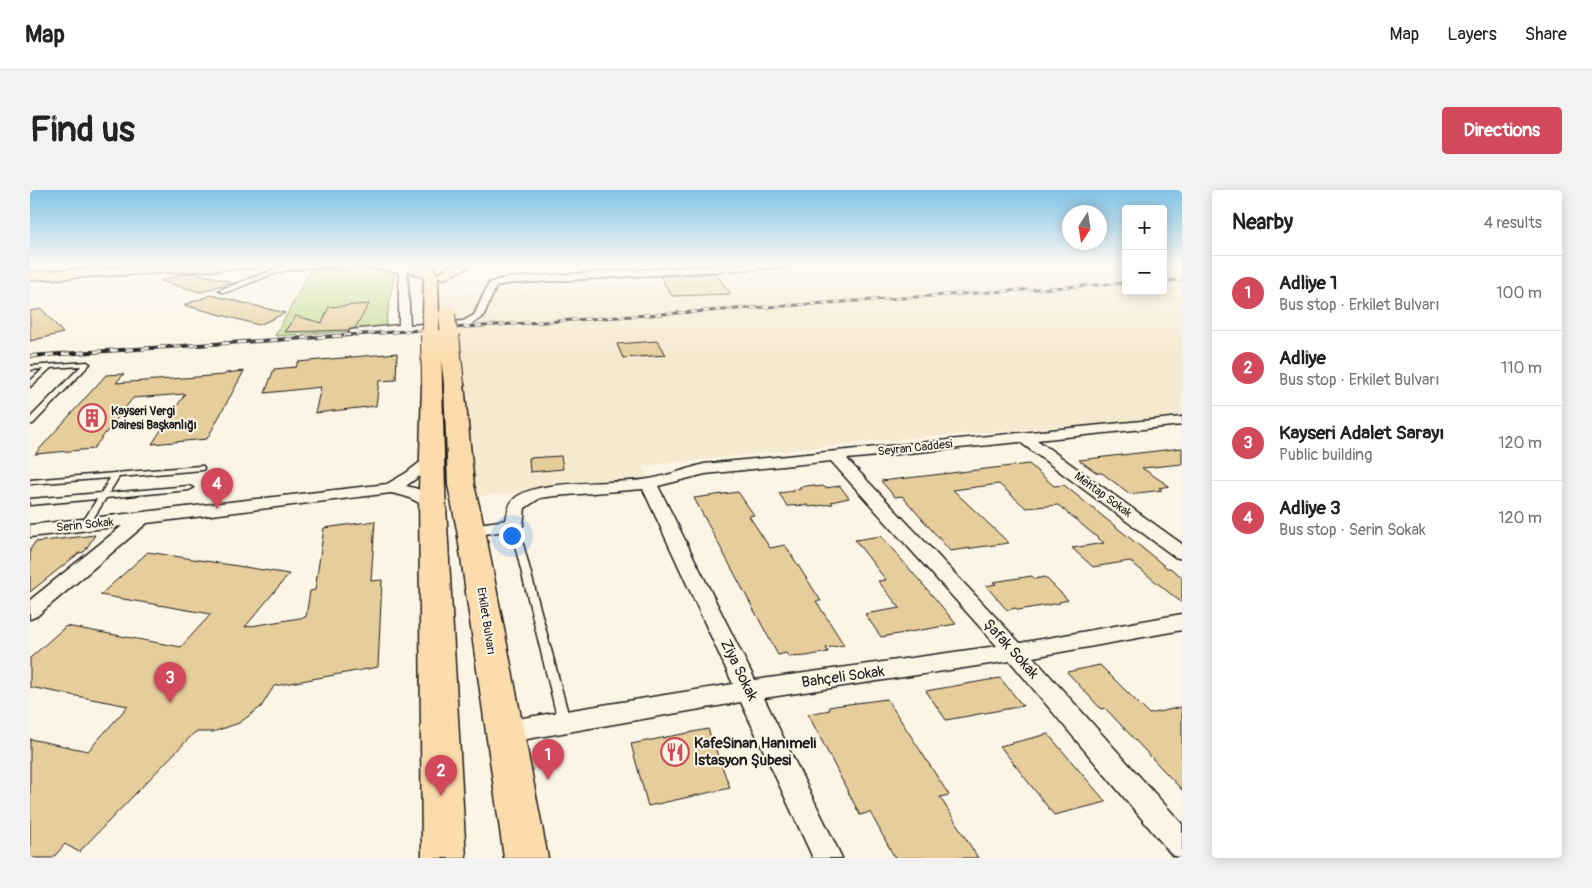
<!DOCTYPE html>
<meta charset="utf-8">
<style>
body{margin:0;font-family:Pangolin,sans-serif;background:#f2f2f2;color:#222}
.controls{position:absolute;right:15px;top:15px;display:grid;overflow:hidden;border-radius:5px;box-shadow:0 2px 12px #0003}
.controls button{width:45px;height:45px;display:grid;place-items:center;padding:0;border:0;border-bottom:1px solid #e0e0e0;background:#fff;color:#222;font:25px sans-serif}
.compass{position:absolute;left:1032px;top:15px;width:45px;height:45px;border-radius:50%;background:#fff;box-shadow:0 2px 12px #0003;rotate:192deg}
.you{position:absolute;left:481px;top:345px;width:18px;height:18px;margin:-12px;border:4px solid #fff;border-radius:50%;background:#1a73e8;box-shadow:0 0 0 8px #1a73e833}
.badge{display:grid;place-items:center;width:32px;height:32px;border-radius:50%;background:#d1495b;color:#fff;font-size:16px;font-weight:700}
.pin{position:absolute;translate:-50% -41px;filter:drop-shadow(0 1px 2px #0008)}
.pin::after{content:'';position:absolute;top:26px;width:18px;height:15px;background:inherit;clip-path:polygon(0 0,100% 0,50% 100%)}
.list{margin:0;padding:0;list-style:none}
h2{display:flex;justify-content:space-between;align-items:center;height:65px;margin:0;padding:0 20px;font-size:21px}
h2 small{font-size:16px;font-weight:400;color:#767676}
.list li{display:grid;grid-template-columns:32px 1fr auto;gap:15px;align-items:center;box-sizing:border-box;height:75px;padding:0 20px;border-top:1px solid #e0e0e0}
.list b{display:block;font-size:19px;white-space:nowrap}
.list p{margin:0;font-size:16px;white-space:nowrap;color:#767676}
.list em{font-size:16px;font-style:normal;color:#767676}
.map{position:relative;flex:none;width:1152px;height:668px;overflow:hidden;border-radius:5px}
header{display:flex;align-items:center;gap:30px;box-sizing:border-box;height:70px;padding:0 25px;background:#fff;border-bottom:1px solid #e0e0e0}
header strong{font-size:24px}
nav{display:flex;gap:28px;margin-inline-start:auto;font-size:18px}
.intro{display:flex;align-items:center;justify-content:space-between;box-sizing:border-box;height:120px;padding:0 30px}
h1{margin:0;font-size:35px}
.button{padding:12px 22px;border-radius:5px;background:#d1495b;color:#fff;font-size:18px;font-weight:700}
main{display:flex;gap:30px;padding:0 30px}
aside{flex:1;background:#fff;border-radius:5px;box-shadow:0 2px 12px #0003}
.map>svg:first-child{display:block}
</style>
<header>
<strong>Map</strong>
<nav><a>Map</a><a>Layers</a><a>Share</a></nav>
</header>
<div class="intro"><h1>Find us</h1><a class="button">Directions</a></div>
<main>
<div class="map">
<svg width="1152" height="668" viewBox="0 0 1152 668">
<rect width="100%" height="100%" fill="#fcf5e5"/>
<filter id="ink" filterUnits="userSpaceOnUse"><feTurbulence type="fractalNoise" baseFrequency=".02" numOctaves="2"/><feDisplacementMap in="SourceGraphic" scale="10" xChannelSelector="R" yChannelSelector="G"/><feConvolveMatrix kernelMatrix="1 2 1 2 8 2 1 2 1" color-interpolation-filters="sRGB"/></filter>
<g filter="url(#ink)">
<path fill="#f5e9cf" d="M910,74h186v27h37v-27h19v153l-307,24 -233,25 6,14 -197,19 -12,-204z"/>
<path fill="#c3dc93" stroke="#707c58" d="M343,79l13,2 8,4 -9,54 -110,7 36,-66z"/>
<path fill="#e6ce9c" stroke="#1c1c1c" d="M166,83l35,9 -30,10 -41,-11 23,-7z
M685,83l16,21 -59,2 -12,-20z
M181,105l74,18 -26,12 -75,-20z
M339,114l-14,24 -7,2 -64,2 12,-16 26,7 7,-16z
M12,119l21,24 -33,8v-30z
M628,151l8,14 -43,3 -6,-14z
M367,163l-1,27 -17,1 -3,25 -61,7 6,-26 -56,6 9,-24 22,-2 2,-5z
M214,181l-37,68 -55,5 33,-50 -52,4 -40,51 -58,5 71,-79 18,-1 -8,9 108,-8 2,-2z
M1152,258v16l-40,4 27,18 -10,2 3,2 -32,4 -28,-21h-5l-18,-13z
M531,266l2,13 -33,3 -1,-14z
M999,274l25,22 10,-1 103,83h3l12,9v26l-52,-42 -37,6 -21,-19 32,-5 -46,-38 -32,3 -27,-24 -46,6 56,53 -59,8 -48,-55 -7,1 -14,-16z
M784,295l1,2 8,-1 2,2 15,-2 9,12 -18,4 2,2 -24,3 -1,-2 -21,1 -8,-13 15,-2 -2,-1 9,-1 -2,-2z
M708,302l16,23 -5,1 21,32 15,-3 36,56h-5l28,44 -18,3 2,4 -22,4 -17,1 -3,-4 -8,2 -84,-157z
M345,331l-4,60 11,-1 -4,87 -104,19 -13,21 -22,16 -26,9h-18l-116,120 -14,-8 -12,14h-23v-119l58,12 40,-45 -98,-19v-29l36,-32 115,21 30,-33 -111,-19 48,-43 141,22 -44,53 61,-10 4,-26 5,-1 9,-62z
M65,345l-11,17 -5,1 -49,39v-42l5,-8z
M851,346l57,66 18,22 -75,13 -16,-23 35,-6 -22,-27 8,-1 -31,-40z
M1002,386l3,3 10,-2 23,23 -9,2 1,1 -42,7 -2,-2 -9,2 -21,-24 10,-2 -3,-2z
M1070,475l49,49 33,-7v83l-77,-82 -4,1 -34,-37z
M970,488l23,28 -77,14 -20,-29z
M857,509l62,96 -9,2 38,61h-83l-25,-46 -10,3 -52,-101 22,-4 -1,-3 12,-2z
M678,539l22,59 -82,18 -17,-62z
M1018,544l58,68 -52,13 -54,-69z"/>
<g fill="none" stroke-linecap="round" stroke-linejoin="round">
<defs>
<path id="service" d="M57,172l3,2 -1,1 -56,59h-3v-6l51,-52 -30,2 -21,19v-6l13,-12 -13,1v-4z
M170,276h3l1,2 -1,2 -84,7 -10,16 80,-7 4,2 -4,2 -83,8 -18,29 -3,1 -4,-3 16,-26 -67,6v-6l71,-6 9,-15 -80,6v-4z
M484,332l4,3 52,196 -2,4 -4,1 -4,-1 -2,-4 -48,-196z"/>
<path id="minor" d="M268,74h92l17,5 3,56 53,-4 11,-6 15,-32 15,-5 234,-14h51l-4,3 -280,17 -9,3 -13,30 -14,9 -114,9 -6,-3 2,-2 48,-5v-52c-27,-9 -81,-7 -110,-3 -21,4 -42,15 -62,22h-6l-2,-2 64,-24z
M1152,227v8l-145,15 145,104v15l-7,-2 -155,-115 -173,17 173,184 162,-29v16l-149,27 149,167v34l-10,-3 -162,-194 -246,37 78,160h-29l-72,-156 -237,41 -9,-3 -3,-8 3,-8 9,-3 229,-37 -90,-195 -88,7 -15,2 -15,10 -2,17 -3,4 -49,7 -6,-2 -3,-4 3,-4 41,-6c2,-8 2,-15 8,-21 23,-21 102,-14 135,-20 18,-3 37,-10 55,-15zM801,271l166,185 -242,34 -97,-194 47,-12z
M402,265l5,2 3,3 -3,3 -31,23c11,2 28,8 34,17l-2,4c-12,3 -20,-6 -31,-10 -5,-2 -11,-3 -16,-4l-244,30 -110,93 -7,3v-19l92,-74 -92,11v-12l357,-41 19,-11 21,-16z"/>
<path id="primary" d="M387,74h14l7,11 1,41 -2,4h-12l-2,-4 1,-41z
M424,188l7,2 3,4 10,101 11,45 63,328h-44l-47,-328 -9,-45 -4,-101 3,-4z
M402,189l7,2 3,4 3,104 21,369h-44l-3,-369 3,-104 3,-4z"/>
<path id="trunk" d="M140,74h90l-7,4 -223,12v-8z
M364,74h21l23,10 15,-10h18l-2,3 -25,12 -6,-3 -7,3 -35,-12z"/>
</defs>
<use href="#service" stroke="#1c1c1c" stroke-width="3"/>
<use href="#minor" stroke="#1c1c1c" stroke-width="3"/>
<use href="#primary" stroke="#1c1c1c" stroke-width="3"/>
<use href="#trunk" stroke="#1c1c1c" stroke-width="3"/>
<use href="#service" fill="#fcf5e5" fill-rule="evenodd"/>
<use href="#minor" fill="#fcf5e5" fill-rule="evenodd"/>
<use href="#primary" fill="#fcdcac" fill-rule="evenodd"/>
<use href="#trunk" fill="#fcdcac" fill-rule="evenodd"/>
<defs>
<path id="rail-far1" d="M1133,91l19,-1
M302,146l794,-53"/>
<path id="rail" d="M0,166l321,-21"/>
</defs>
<use href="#rail-far1" stroke="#1c1c1c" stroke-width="3"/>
<use href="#rail" stroke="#1c1c1c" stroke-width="4"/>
<use href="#rail-far1" stroke="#fcf5e5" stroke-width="2" stroke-dasharray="6" stroke-linecap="butt"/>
<use href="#rail" stroke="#fcf5e5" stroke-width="2.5" stroke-dasharray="8" stroke-linecap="butt"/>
<defs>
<path id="primary-bridge-far1" d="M417,124l2,22
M401,126v20"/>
<path id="primary-bridge" d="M401,145l1,50
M419,145l5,49"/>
</defs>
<use href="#primary-bridge-far1" stroke="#1c1c1c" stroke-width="18" stroke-linecap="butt"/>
<use href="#primary-bridge" stroke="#1c1c1c" stroke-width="22" stroke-linecap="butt"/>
<use href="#primary-bridge-far1" stroke="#fcdcac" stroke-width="16"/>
<use href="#primary-bridge" stroke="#fcdcac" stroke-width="20"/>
</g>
</g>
<linearGradient id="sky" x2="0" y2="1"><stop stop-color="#81c2e6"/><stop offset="0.44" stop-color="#fefaf3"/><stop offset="1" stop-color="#fefaf3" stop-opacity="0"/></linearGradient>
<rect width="1152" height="168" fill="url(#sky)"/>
<defs>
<symbol id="building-ring" viewBox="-11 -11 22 22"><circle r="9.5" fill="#fcf5e5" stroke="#d1495b" stroke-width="1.5"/><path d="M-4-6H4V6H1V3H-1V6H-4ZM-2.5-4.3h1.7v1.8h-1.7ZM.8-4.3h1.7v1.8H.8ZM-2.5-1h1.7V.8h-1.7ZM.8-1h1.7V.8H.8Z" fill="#d1495b"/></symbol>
<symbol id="restaurant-ring" viewBox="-11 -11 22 22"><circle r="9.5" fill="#fcf5e5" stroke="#d1495b" stroke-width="1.5"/><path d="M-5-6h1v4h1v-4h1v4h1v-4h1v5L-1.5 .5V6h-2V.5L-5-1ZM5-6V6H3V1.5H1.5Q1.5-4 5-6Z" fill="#d1495b"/></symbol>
</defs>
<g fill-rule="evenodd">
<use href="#building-ring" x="46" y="212" width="32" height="32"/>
<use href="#restaurant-ring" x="629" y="546" width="32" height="32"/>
</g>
<g text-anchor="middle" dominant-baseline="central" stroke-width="4" stroke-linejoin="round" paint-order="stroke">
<g font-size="12" font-weight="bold" fill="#1c1c1c" stroke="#fcf5e5" text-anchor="start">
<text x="81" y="221">Kayseri Vergi<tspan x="81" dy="14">Dairesi Başkanlığı</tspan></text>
</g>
<g font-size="12" fill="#1c1c1c" stroke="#fcf5e5">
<text transform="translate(885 258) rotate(-6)">Seyran Caddesi</text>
<text transform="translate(1073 305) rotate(36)">Mehtap Sokak</text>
<text transform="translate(55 335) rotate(-6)">Serin Sokak</text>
<text transform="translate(456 431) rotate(81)">Erkilet Bulvarı</text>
</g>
<g font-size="15" fill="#1c1c1c" stroke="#fcf5e5">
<text transform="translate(981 459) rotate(48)">Şafak Sokak</text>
<text transform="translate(709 480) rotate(64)">Ziya Sokak</text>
<text transform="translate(813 487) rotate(-8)">Bahçeli Sokak</text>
</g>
<g font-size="15" font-weight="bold" fill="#1c1c1c" stroke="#fcf5e5" text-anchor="start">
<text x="664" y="553">KafeSinan Hanımeli<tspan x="664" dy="17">İstasyon Şubesi</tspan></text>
</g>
</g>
</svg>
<div class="controls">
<button>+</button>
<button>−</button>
</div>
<svg class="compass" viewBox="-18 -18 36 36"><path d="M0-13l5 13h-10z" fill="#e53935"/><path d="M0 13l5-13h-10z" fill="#767676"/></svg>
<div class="you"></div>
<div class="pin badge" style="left:518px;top:590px">1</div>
<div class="pin badge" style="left:411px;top:606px">2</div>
<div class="pin badge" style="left:140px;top:513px">3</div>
<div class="pin badge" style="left:187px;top:319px">4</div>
</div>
<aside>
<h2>Nearby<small>4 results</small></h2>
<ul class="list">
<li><span class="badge">1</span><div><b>Adliye 1</b><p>Bus stop · Erkilet Bulvarı</p></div><em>100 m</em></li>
<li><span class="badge">2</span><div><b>Adliye</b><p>Bus stop · Erkilet Bulvarı</p></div><em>110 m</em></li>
<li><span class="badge">3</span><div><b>Kayseri Adalet Sarayı</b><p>Public building</p></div><em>120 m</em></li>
<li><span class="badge">4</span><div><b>Adliye 3</b><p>Bus stop · Serin Sokak</p></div><em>120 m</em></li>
</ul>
</aside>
</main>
